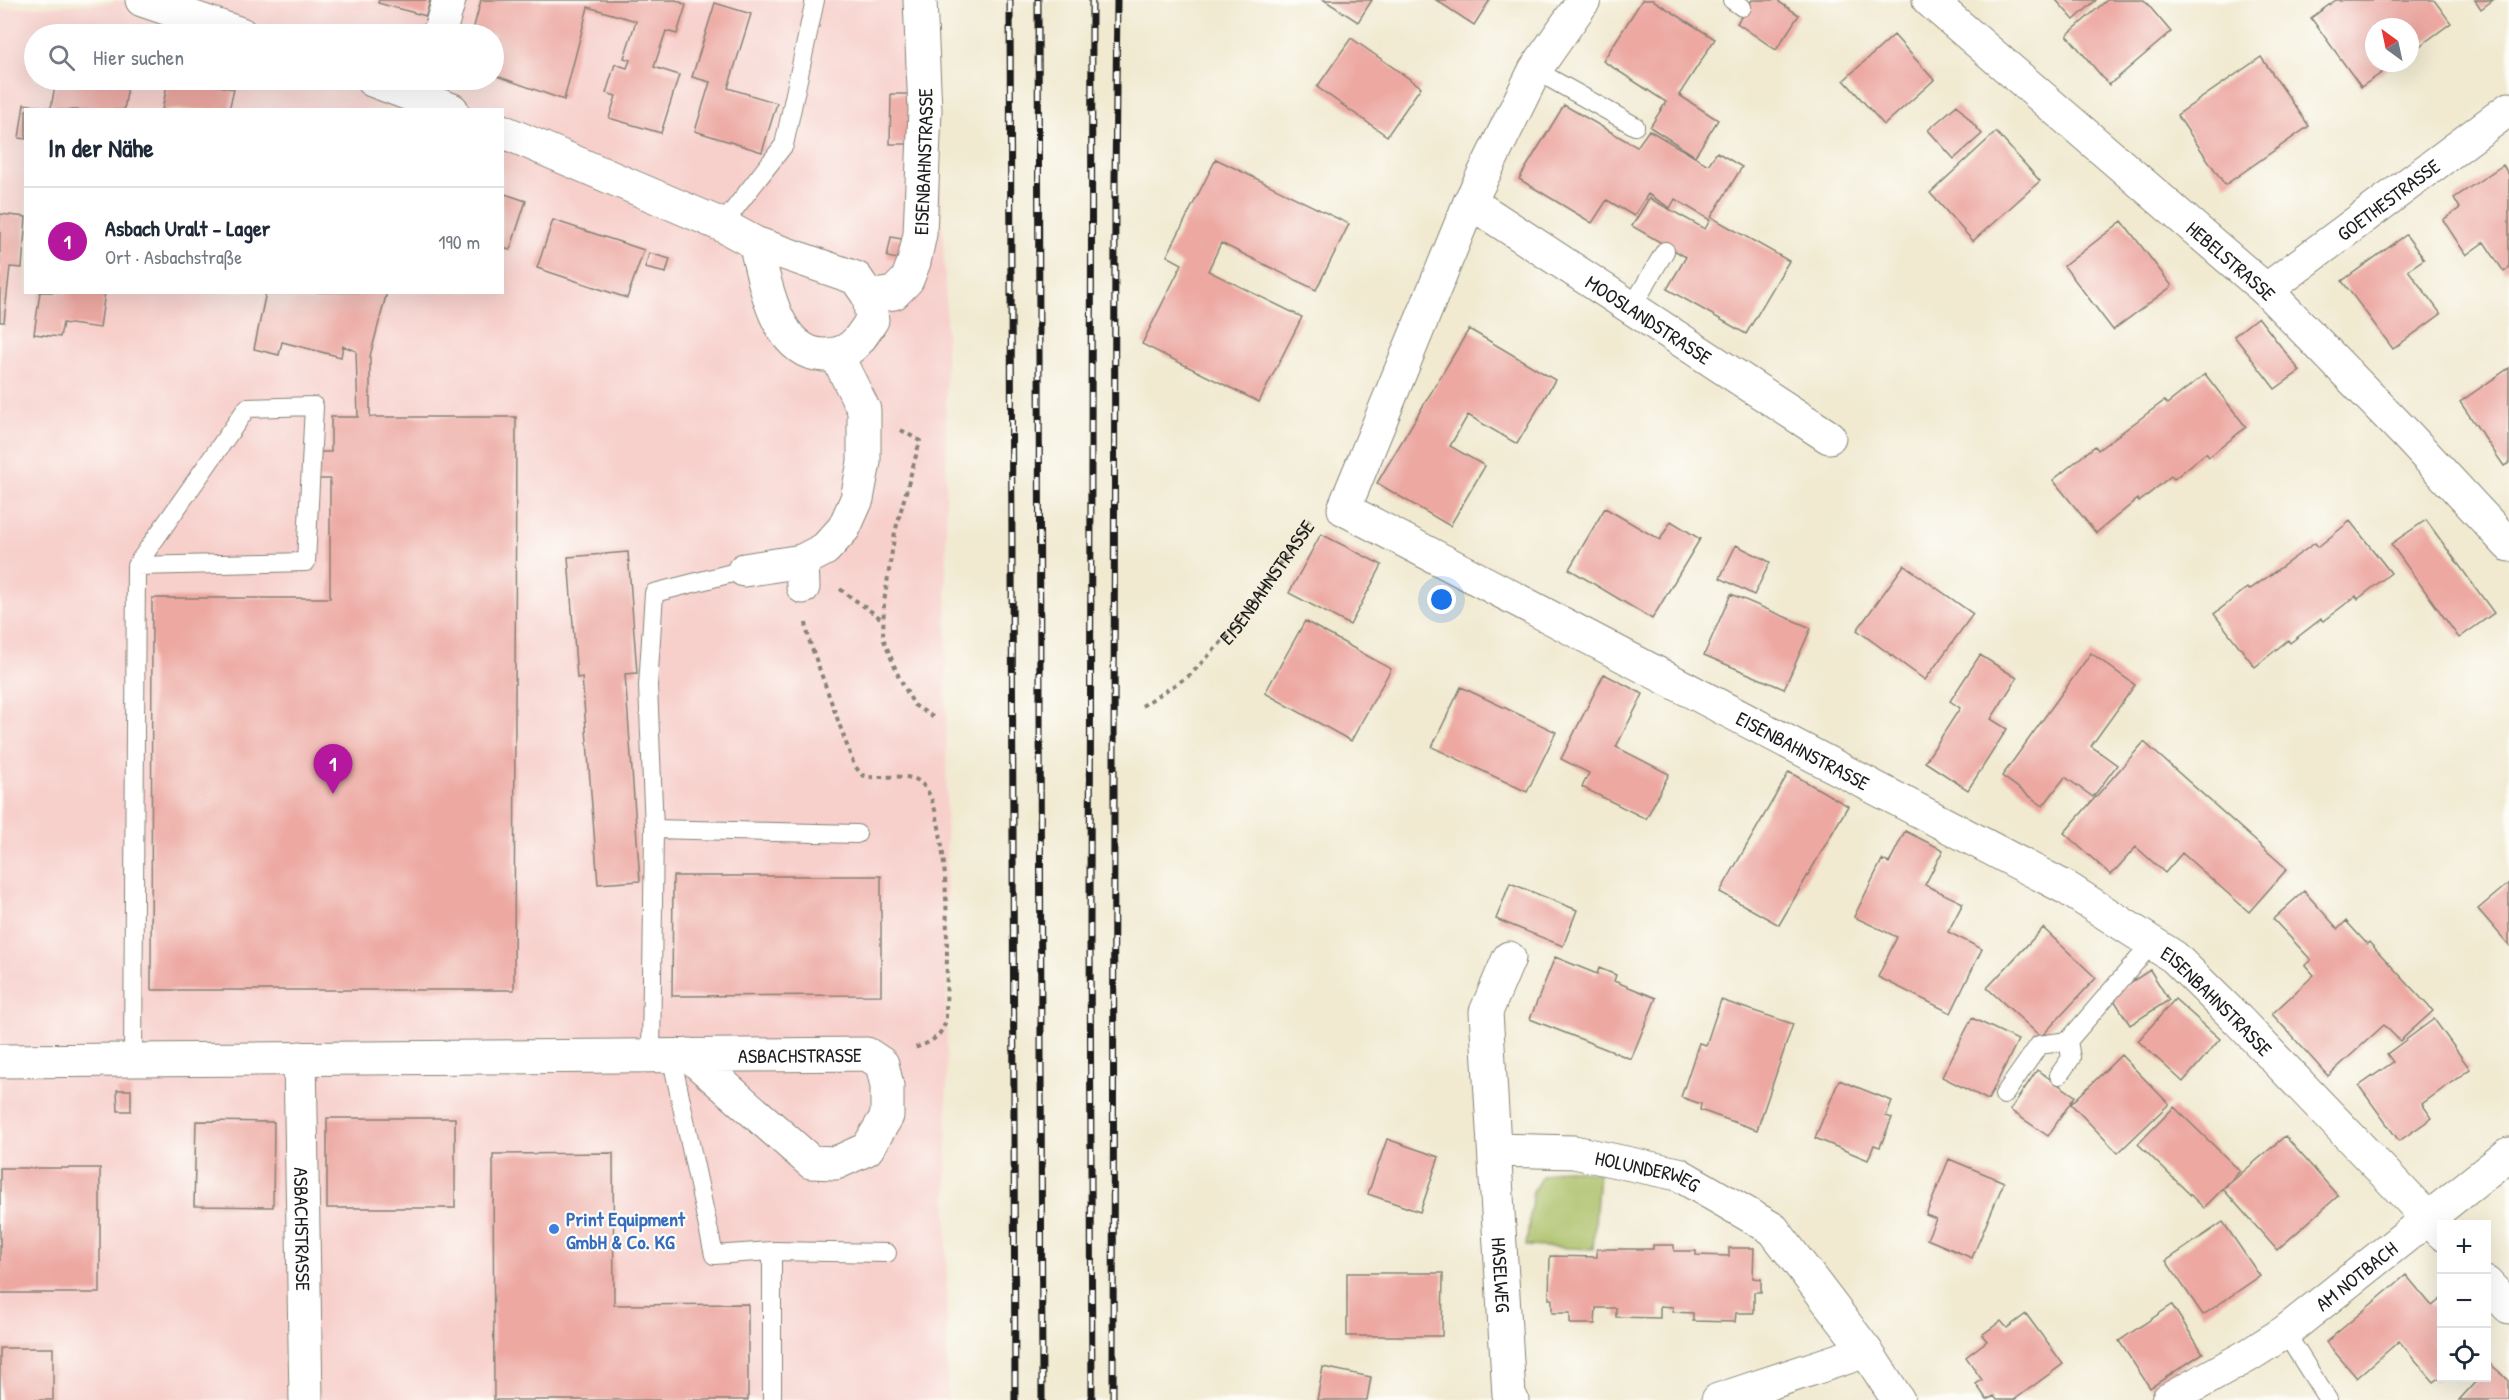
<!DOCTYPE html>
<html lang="de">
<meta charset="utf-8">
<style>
body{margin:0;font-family:"Patrick Hand",sans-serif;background:#f2f2f3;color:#1f2937}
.controls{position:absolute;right:18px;bottom:18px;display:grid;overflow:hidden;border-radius:0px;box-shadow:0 6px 24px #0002}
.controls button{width:54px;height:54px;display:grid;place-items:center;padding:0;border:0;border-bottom:2px solid #e0e1e3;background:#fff;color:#1f2937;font:30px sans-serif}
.compass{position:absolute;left:2365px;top:18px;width:54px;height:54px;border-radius:50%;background:#fff;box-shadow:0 6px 24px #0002;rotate:327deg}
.you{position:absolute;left:1442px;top:600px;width:21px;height:21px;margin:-15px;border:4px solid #fff;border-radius:50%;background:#1a73e8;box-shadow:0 0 0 9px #1a73e833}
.badge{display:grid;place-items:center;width:39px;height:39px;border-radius:50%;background:#b5179e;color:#fff;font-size:20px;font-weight:700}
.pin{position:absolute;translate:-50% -50px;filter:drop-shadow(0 2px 3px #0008)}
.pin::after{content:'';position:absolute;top:32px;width:21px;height:18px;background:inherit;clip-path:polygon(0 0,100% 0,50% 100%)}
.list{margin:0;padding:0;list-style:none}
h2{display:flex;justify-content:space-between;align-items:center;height:78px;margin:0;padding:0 24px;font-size:26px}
h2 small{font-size:20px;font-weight:400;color:#747a83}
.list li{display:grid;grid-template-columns:39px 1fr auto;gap:18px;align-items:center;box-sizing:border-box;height:108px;padding:0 24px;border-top:2px solid #e0e1e3}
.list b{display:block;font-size:22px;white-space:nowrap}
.list p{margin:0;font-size:20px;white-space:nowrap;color:#747a83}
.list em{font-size:20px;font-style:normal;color:#747a83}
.icon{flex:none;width:33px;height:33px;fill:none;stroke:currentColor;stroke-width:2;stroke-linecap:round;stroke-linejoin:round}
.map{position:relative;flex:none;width:2509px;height:1400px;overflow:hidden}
.search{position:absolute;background:#fff;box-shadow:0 6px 24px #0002;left:24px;top:24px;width:480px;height:66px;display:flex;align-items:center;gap:15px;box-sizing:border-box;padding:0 21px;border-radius:33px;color:#747a83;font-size:22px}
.panel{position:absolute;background:#fff;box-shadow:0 6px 24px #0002;left:24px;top:108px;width:480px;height:186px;border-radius:0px}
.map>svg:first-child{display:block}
</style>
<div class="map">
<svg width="2509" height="1400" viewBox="0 0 2509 1400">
<rect width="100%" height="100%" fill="#fdfcf7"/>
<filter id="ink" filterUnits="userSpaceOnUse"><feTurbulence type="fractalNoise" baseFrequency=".0167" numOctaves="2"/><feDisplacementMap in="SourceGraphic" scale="12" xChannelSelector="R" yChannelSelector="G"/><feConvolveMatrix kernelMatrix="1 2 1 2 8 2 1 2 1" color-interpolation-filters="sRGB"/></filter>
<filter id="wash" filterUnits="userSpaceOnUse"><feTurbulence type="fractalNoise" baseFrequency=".008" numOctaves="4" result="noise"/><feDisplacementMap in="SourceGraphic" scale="24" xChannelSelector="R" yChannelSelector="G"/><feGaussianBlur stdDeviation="1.35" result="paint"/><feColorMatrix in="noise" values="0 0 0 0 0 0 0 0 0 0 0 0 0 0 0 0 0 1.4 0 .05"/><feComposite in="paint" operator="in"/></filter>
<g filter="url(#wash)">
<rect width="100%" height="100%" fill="#f1ead1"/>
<path fill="#f7d0cc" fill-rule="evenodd" d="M113,0h818l15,300 1,1100h-947v-1391l113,-6zM34,34h460v46h-460zM26,110h476v182h-476z"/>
<path fill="#a8bd62" stroke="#626c3f" stroke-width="1.5" d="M1562,1169l37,4 -6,76 -67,-3 7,-55 9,-15z"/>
<g id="blocks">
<path fill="#eda8a2" d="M379,0h51l-4,16 -48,-13z
M481,0h195l10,5 -9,29 -11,-3 -12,36 25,8 -18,58 -52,-15 7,-22 -10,-3 9,-29 12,4 3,-8 -6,-2 12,-37 -48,-14 -24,93 -70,-25v-41h-22z
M1324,0h48l-14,22z
M1436,0h54l-16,25z
M1642,0h11l62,39 -36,56 39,25 -23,36 -45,-29 16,-25 -63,-41z
M1752,0h28l-1,2 20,13 -23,35 -39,-27z
M2056,0h40l-22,20z
M2107,0h37l27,32 -62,53 -42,-50z
M2336,0h98l17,23 -41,30v-26h-36v36h22l-35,24 -50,-69z
M2475,0h18l-12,9z
M715,3l36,11 -23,74 49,15 -15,49 -67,-21 15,-49 -18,-5z
M1894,35l40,45 -50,45 -40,-45z
M1351,38l70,49 -34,49 -70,-49z
M2261,57l48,69 -84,59 -48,-70z
M56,80h73l-5,30h-98v29l-7,-1 5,-34 27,4z
M168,80h23l43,9 -5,21h-67z
M891,94h23v50h-24z
M1564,105l73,42 12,-17 59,35 9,-13 25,15 -31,50 78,44 -43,73 -79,-45 19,-32 -54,-31 17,-28 56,31 5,-9 -35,-21 -5,9 -22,-14 -14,22 -27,-16 -15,23 -73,-44z
M1957,105l25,29 -28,25 -26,-29z
M1996,132l44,49 -67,60 -43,-48z
M1216,159l133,65 -33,66 -95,-47 -13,28 94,46 -43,85 -117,-58 40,-80 -15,-8z
M2503,165l6,10v93l-5,4 -20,-30 -18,13 -23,-35 17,-12 -6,-10z
M502,193l24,8 -16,49 -8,-2z
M0,214l26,3 -4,51 -12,-1 -6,55h-4z
M553,220l91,30 -17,48 -90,-30z
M2122,221l50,65 -59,44 -49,-64z
M2406,235l18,24 -16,11 33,44 -48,35 -51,-68z
M891,237l16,3 -4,20 -16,-3z
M649,253l21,6 -4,14 -21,-5z
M40,292h65l-5,36 -37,-5 -3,14 -26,-3z
M266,292h121l-17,64v61h146l-2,573h-363l1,-392h178v-119h-13v-27h14v-35h27l-2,-66 -13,-5 -2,11 -59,-15 -3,13 -25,-6z
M2258,317l42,54 -25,18 -41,-53z
M1469,329l86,51 -38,64 -49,-29 -18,31 35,20 -35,60 -73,-43z
M2509,368v95l-5,3 -44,-64z
M2205,374l41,53 -37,30 -3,-4 -32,26 -3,-3 -32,26 -1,-3 -42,34 -43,-53 42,-34 3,4 66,-49 3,3z
M1605,508l55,32 11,-19 29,18 -48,80 -83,-50z
M2426,520l68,93 -35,25 -68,-94z
M2350,521l41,52 -33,26 -2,-3 -33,25 -2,-2 -31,24 -2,-3 -33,27 -41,-53 33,-26 2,2 66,-47 3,4z
M1321,534l61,31 -32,60 -61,-32z
M1736,545l34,17 -16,33 -34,-17z
M628,552l9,121 -12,1 15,207 -42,3 -16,-207 -5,1 -9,-121z
M1904,565l69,49 -48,66 -68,-50z
M1731,594l80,34 -27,61 -80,-34z
M1305,621l86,48 -40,72 -86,-48z
M2091,653l44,32 -44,61 26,19 -24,32 -28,-20 -22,29 -41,-30z
M1980,655l37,23 -26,41 16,10 -39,61 -43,-28 35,-54 -10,-7z
M1604,674l39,20 -27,53 53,27 -23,45 -64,-32 7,-14 -28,-14z
M1461,687l95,45 -29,60 -95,-45z
M2144,742l143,127 -38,43 -67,-59 -17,20 -29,-26 -25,28 -47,-42z
M1789,772l59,34 -69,119 -59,-33z
M1905,831l38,19 -18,35 38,18 -15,29 34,17 -31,64 -73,-36 19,-40 -43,-20 28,-57 7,3z
M673,876h208v119l-209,1z
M1510,883l67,27 -14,36 -67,-27z
M2509,883v62l-31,-36z
M2304,891l34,38 8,-8 21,23 2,-2 64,69 -33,30 -16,-16 -56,51 -56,-62 42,-39 -9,-10 6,-5 -38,-41z
M2043,928l53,50 -55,59 -54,-49z
M1555,957l42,17 2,-6 17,7 -2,6 42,17 -25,61 -101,-40z
M2150,970l19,30 -39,25 -19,-30z
M2175,999l45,40 -37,43 -45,-41z
M1721,1000l72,24 -36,106 -57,-20 1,-6 -20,-7 18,-54 7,2z
M1972,1018l46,22 -30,60 -46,-23z
M2434,1019l36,50 -48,35 10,14 -33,23 -40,-55 34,-24 -6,-8z
M2121,1055l48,49 -51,49 -47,-49z
M2037,1070l38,26 -27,40 -38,-26z
M1839,1080l53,21 -6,15 6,2 -12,29 -6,-2 -6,15 -53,-22z
M117,1090h14v21h-13z
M2174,1107l66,64 -36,37 -66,-64z
M327,1118h128v90h-128z
M196,1121l78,1 -1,85 -79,-1z
M2285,1136l53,60 -61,54 -54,-61z
M1387,1139l52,18 -19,55 -52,-18z
M613,1153l1,152 134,-1v96h-254l-1,-246z
M1949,1159l55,23 -32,76 -45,-19 9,-20 -10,-4z
M0,1168h100v125h-100z
M2223,1222l37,54 -57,39 -37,-54z
M1653,1245h21v6h22v4l33,1v-8h25l-1,30 8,1v13h-7v21h-18l-1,9 -42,-1v-8l-20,-1v-5l-13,-1v12l-44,-1v-9h-20l-1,16h-25v-11h-18v-14h-3l1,-43 47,1v-8h56z
M1347,1273h96l-1,63h-95z
M2406,1275l26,31 10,-8v78l-8,6 -35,-41 -42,37 -31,-36z
M2172,1305l31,48 -53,35 -31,-47z
M2026,1314l37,50 -49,36h-17l-3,-4 -7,4 -11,-16 6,-4 -16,-23 21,-16 -5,-6 19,-14 6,7z
M0,1348h53v52h-53z
M2490,1364l19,16v20h-50l20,-22h7v-10z
M1323,1367l48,10 -4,23h-50z"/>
</g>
</g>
<g filter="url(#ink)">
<use href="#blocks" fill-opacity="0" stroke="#868376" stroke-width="1.5"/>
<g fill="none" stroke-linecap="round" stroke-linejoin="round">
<defs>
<path id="lane" d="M1732,0l10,7
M1535,70l100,56
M722,225l62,-80 31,-145
M1632,307l33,-56
M654,829l203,5
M651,1055l3,-226 -6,-143 6,-93 90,-23
M671,1055l43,200 58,-4 115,2
M133,1060l3,-494 111,-158 67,-2 -8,156 -170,4
M2059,1075l12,-17 -3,-17
M2004,1095l35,-50 29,-4 85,-99
M2285,1332l43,68
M772,1400v-149"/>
<g id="street">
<path d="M142,0l99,34"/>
<path id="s2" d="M1584,0l-49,70 -65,132 -126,307 724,380 106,68 64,63 204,213"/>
<path id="s3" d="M1929,0l337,290 141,145 102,110"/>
<path d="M439,34l10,-34"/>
<path d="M372,80l80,30"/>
<path d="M502,131l220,94 33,18 101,35 13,19 3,23c-13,21 -22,36 -49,35 -48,-2 -58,-75 -68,-112"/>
<path id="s4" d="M1470,202l359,235"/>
<path id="s5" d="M2266,290l243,-181"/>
<path id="s6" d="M869,297l25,-4 13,-13 7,-18 6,-28 5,-124 -5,-110"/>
<path d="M744,570l58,-9"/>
<path d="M803,587l-1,-26 23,-12 19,-21 13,-29 7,-37v-52l-27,-54"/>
<path id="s7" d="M1509,958l-23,54 23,383 3,5"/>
<path id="s8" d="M300,1058l6,342"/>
<path id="s9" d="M0,1061l867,-7 15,10 5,22v30l-20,33 -31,14 -25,-1 -122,-107"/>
<path id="s10" d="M1496,1150l78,2 104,22 95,55 93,122 32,49"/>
<path d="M2486,1283l23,24"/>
<path d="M1718,1400l148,-49"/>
<path id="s11" d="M2168,1400l81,-45 36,-23 224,-178"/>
</g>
</defs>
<use href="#lane" stroke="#868376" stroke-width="20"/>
<use href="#street" stroke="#868376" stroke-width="35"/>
<g stroke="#868376" stroke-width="4" stroke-dasharray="4.5 4.5" stroke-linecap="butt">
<path d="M901,430l19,11 -25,91 -11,70 -1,36 15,37 16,30 22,14"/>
<path d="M840,589l43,31"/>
<path d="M806,623l3,17 45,125 8,10 6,2c14,1 37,-3 49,3 38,20 29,198 29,240 -4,16 -16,24 -33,28"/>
<path id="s1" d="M1142,706l48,-31 43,-45 77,-110"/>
</g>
<use href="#lane" stroke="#fff" stroke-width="18"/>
<use href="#street" stroke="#fff" stroke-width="33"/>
<defs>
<path id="rail" d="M1010,0l5,1400
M1038,0l4,1400
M1092,0l-2,932 2,468
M1113,1400l2,-1219 2,-181"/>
</defs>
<use href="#rail" stroke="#1c1c1c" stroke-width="7"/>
<use href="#rail" stroke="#fdfcf7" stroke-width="4.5" stroke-dasharray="14" stroke-linecap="butt"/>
</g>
</g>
<circle fill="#3f7fe0" stroke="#fdfcf7" stroke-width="2" cx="554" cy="1229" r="6"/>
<g text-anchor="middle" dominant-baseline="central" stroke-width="4.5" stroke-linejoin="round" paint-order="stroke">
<g font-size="20" fill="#1c1c1c" stroke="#fdfcf7">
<text stroke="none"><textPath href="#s6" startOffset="164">EISENBAHNSTRASSE</textPath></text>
<text stroke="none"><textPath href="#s5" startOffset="152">GOETHESTRASSE</textPath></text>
<text stroke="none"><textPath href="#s3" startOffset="399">HEBELSTRASSE</textPath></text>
<text stroke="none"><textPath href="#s4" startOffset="214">MOOSLANDSTRASSE</textPath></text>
<text stroke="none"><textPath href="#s1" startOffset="178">EISENBAHNSTRASSE</textPath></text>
<text stroke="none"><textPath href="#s2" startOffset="1083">EISENBAHNSTRASSE</textPath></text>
<text stroke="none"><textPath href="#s2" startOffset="1569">EISENBAHNSTRASSE</textPath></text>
<text stroke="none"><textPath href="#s9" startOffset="800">ASBACHSTRASSE</textPath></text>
<text stroke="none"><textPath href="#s10" startOffset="154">HOLUNDERWEG</textPath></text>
<text stroke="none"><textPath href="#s8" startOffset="171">ASBACHSTRASSE</textPath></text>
<text stroke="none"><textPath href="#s7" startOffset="322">HASELWEG</textPath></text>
<text stroke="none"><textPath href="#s11" startOffset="226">AM NOTBACH</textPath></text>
</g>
<g font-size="20" font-weight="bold" fill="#366cbe" stroke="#fdfcf7" text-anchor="start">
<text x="566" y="1218">Print Equipment<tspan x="566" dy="23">GmbH &amp; Co. KG</tspan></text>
</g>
</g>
</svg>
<div class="controls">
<button>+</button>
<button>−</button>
<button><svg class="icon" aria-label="locate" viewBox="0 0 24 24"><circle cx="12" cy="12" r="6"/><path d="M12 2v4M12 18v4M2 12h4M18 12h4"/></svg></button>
</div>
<svg class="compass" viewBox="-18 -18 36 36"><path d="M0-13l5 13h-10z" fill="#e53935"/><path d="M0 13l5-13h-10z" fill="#747a83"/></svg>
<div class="you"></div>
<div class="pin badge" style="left:333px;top:794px">1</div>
<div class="search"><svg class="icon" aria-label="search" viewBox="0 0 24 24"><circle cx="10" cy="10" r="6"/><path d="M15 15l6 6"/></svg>Hier suchen</div>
<section class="panel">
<h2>In der Nähe<small></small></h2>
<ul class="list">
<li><span class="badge">1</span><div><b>Asbach Uralt - Lager</b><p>Ort · Asbachstraße</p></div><em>190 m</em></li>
</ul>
</section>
</div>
